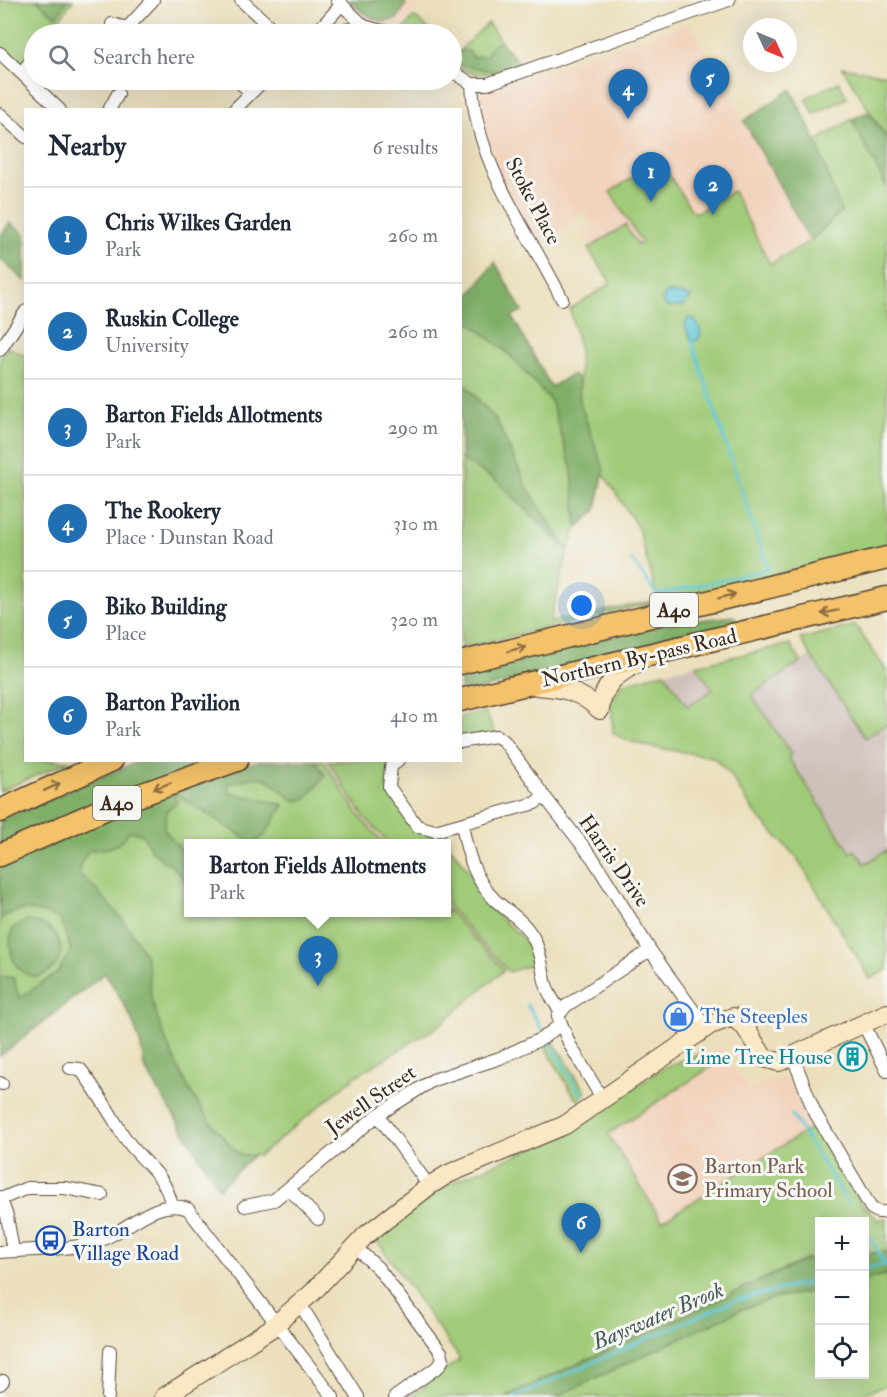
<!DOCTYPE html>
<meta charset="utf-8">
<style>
body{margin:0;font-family:"IM FELL Double Pica",serif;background:#f2f2f3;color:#1f2937}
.controls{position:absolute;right:18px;bottom:18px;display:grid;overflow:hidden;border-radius:0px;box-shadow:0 6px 24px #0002}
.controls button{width:54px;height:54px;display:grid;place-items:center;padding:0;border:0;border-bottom:2px solid #e0e1e3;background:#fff;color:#1f2937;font:30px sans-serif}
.compass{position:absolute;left:743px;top:18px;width:54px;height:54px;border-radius:50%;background:#fff;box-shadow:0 6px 24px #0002;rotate:134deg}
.you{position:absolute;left:582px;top:606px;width:21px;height:21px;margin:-15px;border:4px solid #fff;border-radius:50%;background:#1a73e8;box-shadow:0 0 0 9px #1a73e833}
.badge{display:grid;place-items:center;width:39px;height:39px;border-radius:50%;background:#1f6fb2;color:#fff;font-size:20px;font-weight:700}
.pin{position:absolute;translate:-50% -50px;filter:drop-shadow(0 2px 3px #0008)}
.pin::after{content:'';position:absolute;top:32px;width:21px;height:18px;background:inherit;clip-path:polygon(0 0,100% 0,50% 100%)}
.popup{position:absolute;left:184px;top:839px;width:267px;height:78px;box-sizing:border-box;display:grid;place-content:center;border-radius:0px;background:#fff;filter:drop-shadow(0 2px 4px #0005);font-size:20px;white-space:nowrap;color:#747a83}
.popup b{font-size:22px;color:#1f2937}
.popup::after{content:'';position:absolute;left:50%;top:100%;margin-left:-12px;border:12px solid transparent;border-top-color:#fff}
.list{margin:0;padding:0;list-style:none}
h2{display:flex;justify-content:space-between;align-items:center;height:78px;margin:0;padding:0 24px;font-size:26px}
h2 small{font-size:20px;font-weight:400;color:#747a83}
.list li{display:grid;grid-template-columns:39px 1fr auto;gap:18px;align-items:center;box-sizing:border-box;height:96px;padding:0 24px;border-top:2px solid #e0e1e3}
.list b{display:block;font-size:22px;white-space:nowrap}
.list p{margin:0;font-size:20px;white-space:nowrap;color:#747a83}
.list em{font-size:20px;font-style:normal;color:#747a83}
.icon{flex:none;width:33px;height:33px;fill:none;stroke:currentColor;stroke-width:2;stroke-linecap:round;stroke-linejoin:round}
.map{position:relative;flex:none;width:887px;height:1397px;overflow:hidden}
.search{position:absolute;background:#fff;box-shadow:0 6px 24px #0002;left:24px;top:24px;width:438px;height:66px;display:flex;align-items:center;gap:15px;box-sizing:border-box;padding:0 21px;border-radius:33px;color:#747a83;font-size:22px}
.panel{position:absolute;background:#fff;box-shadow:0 6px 24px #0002;left:24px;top:108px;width:438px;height:654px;border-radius:0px}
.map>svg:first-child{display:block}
</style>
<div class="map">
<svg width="887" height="1397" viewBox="0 0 887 1397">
<rect width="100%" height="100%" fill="#f6f6f2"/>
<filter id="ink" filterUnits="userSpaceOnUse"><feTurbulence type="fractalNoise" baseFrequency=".0167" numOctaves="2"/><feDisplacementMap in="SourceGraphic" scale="12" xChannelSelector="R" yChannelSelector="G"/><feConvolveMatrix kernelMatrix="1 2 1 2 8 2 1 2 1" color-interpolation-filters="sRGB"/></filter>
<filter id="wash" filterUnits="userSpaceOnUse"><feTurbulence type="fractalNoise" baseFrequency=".008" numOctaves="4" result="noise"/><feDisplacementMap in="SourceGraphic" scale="24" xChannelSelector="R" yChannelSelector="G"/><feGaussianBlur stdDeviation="1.35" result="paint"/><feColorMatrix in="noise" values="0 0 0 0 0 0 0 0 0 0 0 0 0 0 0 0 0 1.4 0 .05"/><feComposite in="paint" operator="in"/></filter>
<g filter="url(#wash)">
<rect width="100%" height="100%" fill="#ebdfbc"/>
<path fill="#f2d4be" d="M344,0h80l-26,29 -33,-10z
M688,23l56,98 47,-32 25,52 -6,100 -232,137 1,-30 -9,-39 41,-26 -23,-34 4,-3 -9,-13 12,-8 -11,-14 -45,36 -29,-48 -16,-37 -18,-65 5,-5z
M721,1048l28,41 35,-13 30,50 -152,95 -54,-87 57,-67z"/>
<path fill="#cfc0ba" d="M811,655l54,83 22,-14v126l-22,15 -14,-12 -63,-97 3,-1 -40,-61z
M696,665l17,25 -26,16 -23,-34z"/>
<path fill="#a0cb78" stroke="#6e7a4b" stroke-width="1.5" d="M0,0h73l-24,34h-15v19l-13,13 -21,-16z
M414,17l21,17h-35l-19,-9 21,6z
M488,23l13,19 -9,4 -5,10 -14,1 -11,-6 -6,3z
M454,58l29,12 38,-5 1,3c-27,7 -46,11 -70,-4z
M842,67l45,8v64z
M839,82l8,16 -33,16 -8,-16z
M852,119l35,69v360l-426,100v-189l35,21 70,67 -39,-60 -31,-67 -35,-40v-65l49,40 41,46 21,69 5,58 -9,23 -18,71 108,-22 -20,-72 -35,-55 -23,-70 -1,-55 -9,-39 41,-26 -23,-34 37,-24 13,20 4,-2 -32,-51 50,-32 32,51 4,2 37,-22 37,73 40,-23 31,-29 -25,-71z
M8,347l18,9v404l44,1 -70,30v-433z
M855,625l32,46v53l-22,14 -65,-99z
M790,644l11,18 -49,33 39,59 -3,3 63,96 4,-3 10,14 22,-14v120l-17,9 -73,-121 -43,-46 -25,-39 -16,-16 -63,-10 -24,-7 -13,-7 -2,-32 11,-17 42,-12 23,34 26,-16 -17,-25z
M486,712l10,24 -35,6 -1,-25z
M279,761h45l38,59 22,23 -195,1v18l-18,2 18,22v26l21,1 7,8 6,-9h224v-3l57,61 -67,57 -81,49 -97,80 -5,-1 -35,33 -75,-121c-2,-36 -20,-64 -39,-94l-105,83v-188l173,-74z
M328,761h70l-9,26 14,22 43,34h-57l-25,-26z
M447,844c25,23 29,51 52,73 14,14 35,24 35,47l-25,8 -62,-67z
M553,1041l33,51 -7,8 -4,-2 -30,-51z
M700,1054l11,13 -103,67 54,87 152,-95 46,76 18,18 9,-2v34l-22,2 -1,-32h-44l-1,36 -12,1 -302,138h-94l49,-38 -85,-121 77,-56 113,-47 100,-68z
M887,1274v111l-33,12h-299l187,-88 33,-11 44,-8 1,84h44l1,-94z"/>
<path fill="#80af68" stroke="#5e6c43" stroke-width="1.5" d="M36,0h32l-12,17z
M349,0h52l5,4 -8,14c-17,10 -38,-6 -49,-18z
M501,42l20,23 -29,6 -36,-7v-10l6,-3h7l4,6 13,-1 6,-11z
M791,89l25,52 25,71 -31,29 -66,-120z
M868,112l19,27v49l-35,-69z
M10,223l15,11v47l-25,-22v-22z
M495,262l27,49 -10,5 39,71 22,-13 5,4 2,25 24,67 -8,40 -19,18 -5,-58 -21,-69 -41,-46 -49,-40v-9z
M461,380l35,40 31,67 41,64 -72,-71 -35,-21z
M734,616l4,6 -4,5 -273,67v-22l210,-49z
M139,761h87l-226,87v-28z
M260,761h56l9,15 -19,23 -11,2c-32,-21 -23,-32 -67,-16l1,7 55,13 -20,31 -11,7 -82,-52 7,11 -11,8 -3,19 25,31v26l-18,-22 -8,-3 -12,-11 -8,-15 -13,-4c-4,4 -9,12 -14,14 -23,12 -27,-9 -37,28 25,24 48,48 64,78 8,15 5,34 9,50 18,58 44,112 88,154h14l-35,33 -75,-121c-2,-36 -20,-64 -39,-94l-105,83v-80l14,2 5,20 39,-26 13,-22 -11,-31c-28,-10 -33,-14 -60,-1v-51l196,-88z
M26,921c37,0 50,43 11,56 -25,-3 -31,-29 -24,-49z
M887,1252v22l-22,6v-26z
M819,1258v32l-44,8 -33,11 -186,88h-51l303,-138z"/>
<path fill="#5cc6d7" stroke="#4c787a" stroke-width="1.5" d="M666,292l26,4 -9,10 -15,1 -6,-6z
M688,318l6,1 6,9 1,8 -5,5 -4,1 -7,-17z"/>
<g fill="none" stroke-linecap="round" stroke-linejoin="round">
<path stroke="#5cc6d7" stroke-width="3" d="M632,560l25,35 111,-26 -76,-227
M527,1005l15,25
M550,1044l31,50
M792,1115l56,88
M871,1238l14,27
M864,1269l22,-5
M514,1397l222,-97 84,-20"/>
</g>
</g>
<g filter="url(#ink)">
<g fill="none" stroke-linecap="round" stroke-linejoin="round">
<defs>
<path id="street" d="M241,0l37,34
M337,0l27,26
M112,24l15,4
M127,28l26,-28
M315,34l27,-30
M325,34l39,-8 28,8
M0,53l60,57
M452,71l20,13h15l242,-84
M22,72l12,-15
M236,80l15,12
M472,84c3,79 56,147 90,215
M109,110l9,-16
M234,110l30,-30
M0,114l26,23
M0,350l26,-39
M398,760l-7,7 -2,20 28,39 18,5 100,-28 9,-7 -40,-55 -8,-5 -36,6
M544,796l50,64 56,90 56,78
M462,824c5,28 12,56 33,76 14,13 29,20 39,39 13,28 4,45 27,72
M864,1025l23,46
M793,1057l21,54 45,76 12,21 7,4h9
M70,1068l10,1c17,21 29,43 43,66 19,29 41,35 49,71
M0,1083l2,1
M603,1100l-33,-55 -12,-29 8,-10 84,-56
M378,1115l51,71
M289,1189l29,30
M0,1197l7,19 6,35
M1,1199l26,-11h38l37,7
M245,1206l29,-6 104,-85 55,-35 67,-22 43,-20 18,-14
M355,1247l23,21 63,84 2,7 -4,7 -44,31
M0,1252c31,-3 66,-1 96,-10 30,-9 59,-46 92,-33l145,188
M300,1304l58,93
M0,1384l3,-3
M108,1397l2,-46"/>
<path id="secondary" d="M537,686c26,2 43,5 63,24
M600,710c3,-27 17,-36 40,-48
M164,1397l106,-68 43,-37 52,-56 64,-50 19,-12 117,-49 145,-100 23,-8 12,10 19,31 15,4 108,-49"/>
<path id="highway" d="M460,663l427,-105
M460,700l427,-102
M0,811l112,-51
M0,855l118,-52 119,-43"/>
</defs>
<use href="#street" stroke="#554536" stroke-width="14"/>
<use href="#secondary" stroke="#554536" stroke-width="20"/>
<use href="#highway" stroke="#554536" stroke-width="25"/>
<use href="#street" stroke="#fff" stroke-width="12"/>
<use href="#secondary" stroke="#fae7c3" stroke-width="18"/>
<use href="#highway" stroke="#f3c26a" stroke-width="22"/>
</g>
<defs><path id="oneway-shaft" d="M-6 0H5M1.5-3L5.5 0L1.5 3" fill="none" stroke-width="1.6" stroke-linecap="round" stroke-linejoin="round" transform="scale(1.5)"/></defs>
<g stroke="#8e6e40">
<use href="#oneway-shaft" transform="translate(727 596) rotate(-15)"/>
<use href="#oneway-shaft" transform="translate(830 612) rotate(167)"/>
<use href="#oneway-shaft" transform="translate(517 649) rotate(-14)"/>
<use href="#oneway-shaft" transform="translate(162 786) rotate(159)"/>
<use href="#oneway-shaft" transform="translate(52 787) rotate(-25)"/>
</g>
</g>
<defs>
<symbol id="shop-ring" viewBox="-11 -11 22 22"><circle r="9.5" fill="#f6f6f2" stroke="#3f7fe0" stroke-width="1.5"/><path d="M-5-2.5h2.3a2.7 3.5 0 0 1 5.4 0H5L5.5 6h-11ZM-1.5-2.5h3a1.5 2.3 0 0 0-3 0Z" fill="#3f7fe0"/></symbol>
<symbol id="building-ring" viewBox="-11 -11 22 22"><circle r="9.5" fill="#f6f6f2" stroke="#0f9aa8" stroke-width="1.5"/><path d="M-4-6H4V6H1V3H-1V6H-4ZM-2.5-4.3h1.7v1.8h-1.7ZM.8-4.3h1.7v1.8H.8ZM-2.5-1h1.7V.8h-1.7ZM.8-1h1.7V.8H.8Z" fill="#0f9aa8"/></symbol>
<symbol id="school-ring" viewBox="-11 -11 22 22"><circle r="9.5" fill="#f6f6f2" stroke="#8d6e63" stroke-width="1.5"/><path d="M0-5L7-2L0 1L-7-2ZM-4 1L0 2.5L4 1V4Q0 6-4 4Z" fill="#8d6e63"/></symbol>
<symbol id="bus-ring" viewBox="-11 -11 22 22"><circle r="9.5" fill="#f6f6f2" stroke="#1a4fb4" stroke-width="1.5"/><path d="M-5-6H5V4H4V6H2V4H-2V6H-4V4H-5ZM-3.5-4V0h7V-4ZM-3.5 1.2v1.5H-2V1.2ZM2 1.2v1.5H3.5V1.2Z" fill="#1a4fb4"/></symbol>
</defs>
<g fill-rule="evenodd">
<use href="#shop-ring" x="662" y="1000" width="33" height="33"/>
<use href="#building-ring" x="836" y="1040" width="33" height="33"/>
<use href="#school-ring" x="666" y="1162" width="33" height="33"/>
<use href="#bus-ring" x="34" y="1224" width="33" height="33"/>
</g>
<g text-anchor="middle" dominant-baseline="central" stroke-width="6" stroke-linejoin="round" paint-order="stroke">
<g fill="#f6f6f2" stroke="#73675e" stroke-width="1.5">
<rect x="650" y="593" width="48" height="34" rx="4.5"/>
<rect x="93" y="786" width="48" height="34" rx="4.5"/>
</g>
<g font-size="20" font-weight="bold" fill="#3b2a1e">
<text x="674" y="610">A40</text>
<text x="117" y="803">A40</text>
</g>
<g font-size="21" fill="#3b2a1e" stroke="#f6f6f2">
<text transform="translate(533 201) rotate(62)">Stoke Place</text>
<text transform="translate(639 658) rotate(-13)">Northern By-pass Road</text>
<text transform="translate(614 861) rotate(55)">Harris Drive</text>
<text transform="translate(371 1100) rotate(-35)">Jewell Street</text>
</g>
<g font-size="21" fill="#366cbe" stroke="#f6f6f2" text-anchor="start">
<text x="700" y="1016">The Steeples</text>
</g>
<g font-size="21" fill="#0d838f" stroke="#f6f6f2" text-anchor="end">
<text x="832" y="1057">Lime Tree House</text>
</g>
<g font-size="21" fill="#785e54" stroke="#f6f6f2" text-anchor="start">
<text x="704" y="1166">Barton Park<tspan x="704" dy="24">Primary School</tspan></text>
</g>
<g font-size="21" fill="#164399" stroke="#f6f6f2" text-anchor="start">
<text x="72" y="1229">Barton<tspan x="72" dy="24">Village Road</tspan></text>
</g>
<g font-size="22" font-style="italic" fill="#455956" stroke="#f6f6f2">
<text transform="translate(658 1316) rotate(-23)">Bayswater Brook</text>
</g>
</g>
</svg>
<div class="controls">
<button>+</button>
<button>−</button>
<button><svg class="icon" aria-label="locate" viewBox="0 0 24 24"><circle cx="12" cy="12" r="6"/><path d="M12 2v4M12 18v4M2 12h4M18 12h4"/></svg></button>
</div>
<svg class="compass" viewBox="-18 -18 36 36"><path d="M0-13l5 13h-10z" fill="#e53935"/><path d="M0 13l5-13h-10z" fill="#747a83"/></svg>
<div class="you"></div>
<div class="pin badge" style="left:651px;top:202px">1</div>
<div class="pin badge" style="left:713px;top:215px">2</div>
<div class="pin badge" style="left:318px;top:986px">3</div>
<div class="popup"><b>Barton Fields Allotments</b>Park</div>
<div class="pin badge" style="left:628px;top:119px">4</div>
<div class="pin badge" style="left:710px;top:108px">5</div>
<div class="pin badge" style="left:581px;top:1253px">6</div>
<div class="search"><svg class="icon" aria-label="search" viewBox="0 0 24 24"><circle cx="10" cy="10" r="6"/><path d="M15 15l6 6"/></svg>Search here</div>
<section class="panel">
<h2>Nearby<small>6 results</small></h2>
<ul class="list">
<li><span class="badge">1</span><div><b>Chris Wilkes Garden</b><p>Park</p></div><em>260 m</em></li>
<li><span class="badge">2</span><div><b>Ruskin College</b><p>University</p></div><em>260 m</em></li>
<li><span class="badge">3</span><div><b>Barton Fields Allotments</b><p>Park</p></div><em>290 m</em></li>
<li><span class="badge">4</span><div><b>The Rookery</b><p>Place · Dunstan Road</p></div><em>310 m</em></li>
<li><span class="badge">5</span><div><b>Biko Building</b><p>Place</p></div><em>320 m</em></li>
<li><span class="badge">6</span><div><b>Barton Pavilion</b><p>Park</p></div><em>410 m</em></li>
</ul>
</section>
</div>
